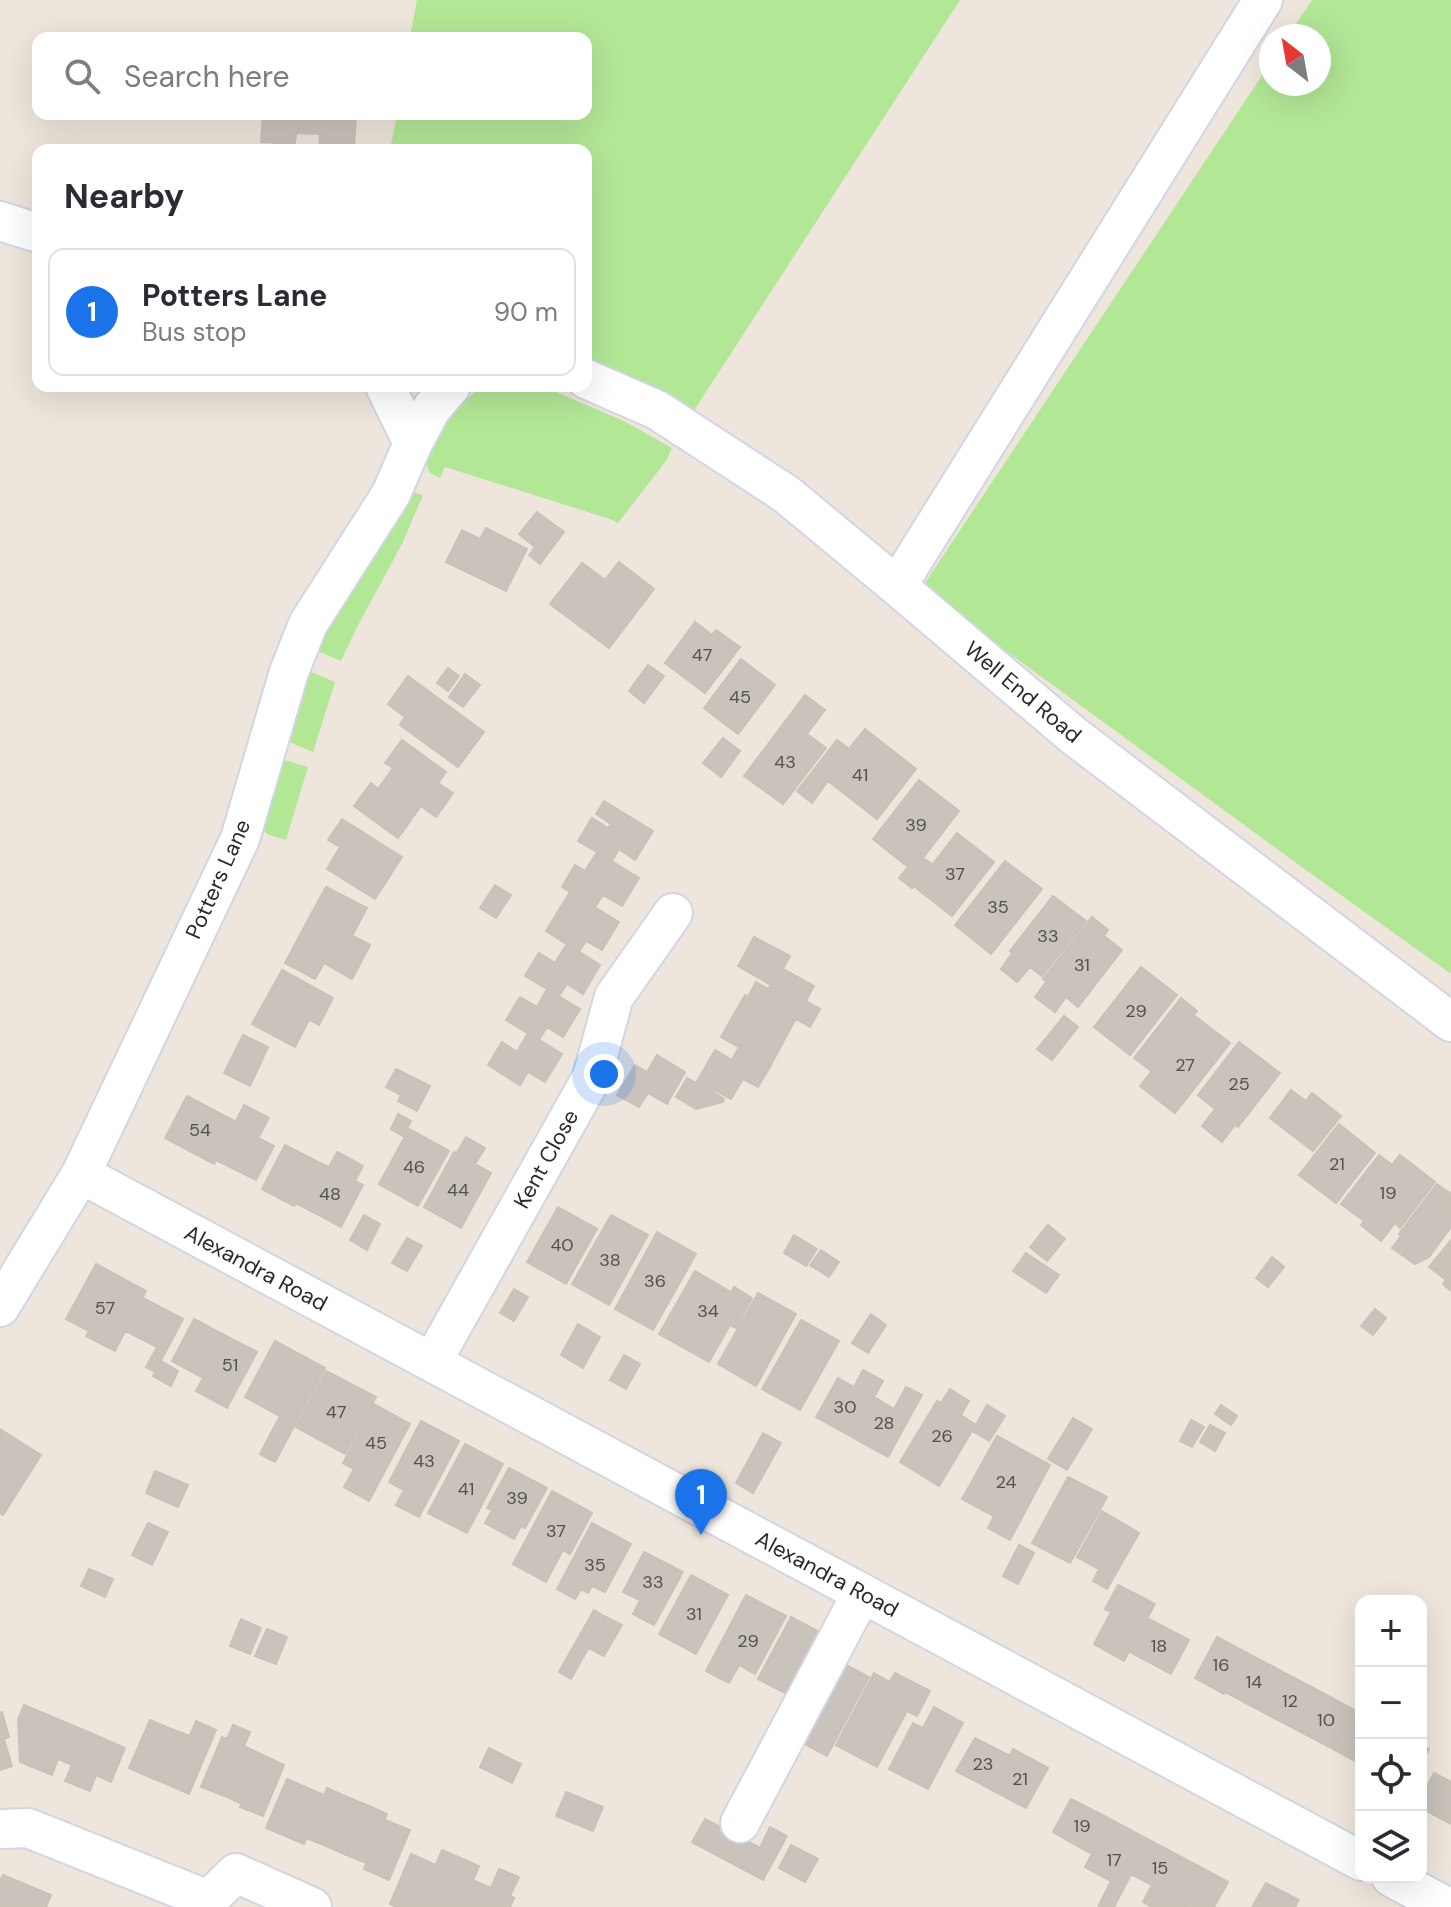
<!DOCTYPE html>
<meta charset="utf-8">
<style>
body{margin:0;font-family:"DM Sans",sans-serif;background:#f7f7f7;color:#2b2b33}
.controls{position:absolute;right:24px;bottom:24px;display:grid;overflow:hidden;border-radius:16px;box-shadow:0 8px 32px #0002}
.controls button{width:72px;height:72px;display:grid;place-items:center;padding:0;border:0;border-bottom:2px solid #e1e1e2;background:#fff;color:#2b2b33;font:40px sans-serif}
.compass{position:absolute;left:1259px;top:24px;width:72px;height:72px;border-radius:50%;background:#fff;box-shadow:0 8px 32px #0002;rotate:329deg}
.you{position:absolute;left:604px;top:1074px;width:28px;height:28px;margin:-20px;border:6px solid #fff;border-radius:50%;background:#1a73e8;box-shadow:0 0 0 12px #1a73e833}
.badge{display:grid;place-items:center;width:52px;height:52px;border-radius:50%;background:#1a73e8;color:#fff;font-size:26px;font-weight:700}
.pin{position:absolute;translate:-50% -66px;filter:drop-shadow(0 2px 4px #0008)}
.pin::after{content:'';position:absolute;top:42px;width:28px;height:24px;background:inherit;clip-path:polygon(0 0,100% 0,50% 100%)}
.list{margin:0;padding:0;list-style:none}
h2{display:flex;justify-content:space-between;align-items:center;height:104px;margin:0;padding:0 32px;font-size:34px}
h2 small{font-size:26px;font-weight:400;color:#7c7c81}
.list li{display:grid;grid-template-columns:52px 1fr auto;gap:24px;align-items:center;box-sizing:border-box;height:128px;margin:0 16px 16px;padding:0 16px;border:2px solid #e1e1e2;border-radius:16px}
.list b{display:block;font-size:30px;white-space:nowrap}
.list p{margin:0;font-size:26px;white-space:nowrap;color:#7c7c81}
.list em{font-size:26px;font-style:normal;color:#7c7c81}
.icon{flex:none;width:44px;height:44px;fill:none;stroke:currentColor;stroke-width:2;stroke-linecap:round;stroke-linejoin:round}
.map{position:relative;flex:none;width:1451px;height:1907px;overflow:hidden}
.search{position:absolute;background:#fff;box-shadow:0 8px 32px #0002;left:32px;top:32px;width:560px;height:88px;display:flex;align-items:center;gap:20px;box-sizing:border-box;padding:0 28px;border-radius:16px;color:#7c7c81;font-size:30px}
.panel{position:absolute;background:#fff;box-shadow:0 8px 32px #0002;left:32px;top:144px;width:560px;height:248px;border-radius:16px}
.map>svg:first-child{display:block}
</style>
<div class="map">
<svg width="1451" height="1907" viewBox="0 0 1451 1907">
<rect width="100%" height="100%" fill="#eee6dc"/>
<path fill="#b2e796" d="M417,0h543l-269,415 -105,-54v-211h-196l7,-36h189v-76h-176z
M1312,0h139v974l-145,-104 -385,-281 350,-527v22h48v-48h-31z
M485,386h51l20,6 68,29 48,27 -6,13 -48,62 -8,-4 -165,-52 -5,11 -11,-6 -3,-9c15,-29 29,-62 59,-77z
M407,491l16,4 -21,49 -46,85 -15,32 -28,-12z
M309,671l26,11 -22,70 -24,-10 -6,-8z
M278,758l30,9 -22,73 -19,-6 -7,-9z"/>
<path fill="#c9c3bc" stroke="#c9c2b6" stroke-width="2" d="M263,114h93l-2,36h-35l1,-16 -24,-1 -1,11 -34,-2z
M537,512l27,20 -24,32 -11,-9 6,-8 -16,-13z
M486,528l41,21 -21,42 -60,-29 16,-32 18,9z
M619,562l35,27 -45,59 -59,-44 32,-41 23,17z
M695,622l17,13 4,-5 24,17 -35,46 -40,-30z
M741,659l34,26 -37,49 -34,-26z
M648,665l16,11 -20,27 -15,-12z
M448,668l11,8 -11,15 -11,-8z
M465,674l15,11 -17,22 -14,-10z
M408,676l76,56 -26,35 -58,-42 5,-8 -17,-13z
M805,695l20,15 -18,24 19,14 -43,56 -39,-28z
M865,729l51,40 -39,50 -49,-38 -16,22 -15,-12 40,-51 12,9z
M723,738l17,13 -19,26 -18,-14z
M402,740l44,32 -8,11 15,10 -17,24 -15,-11 -23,32 -44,-32 17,-23 7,6 15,-21 -8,-5z
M919,780l40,31 -36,47 9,6 -20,24 -13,-10 9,-11 -35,-28z
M604,801l49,30 -18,29 -16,-11 -7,12 -34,-20 14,-23 16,10 3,-4 -15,-10z
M342,819l60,38 -27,42 -48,-30 13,-22 -12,-7z
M957,833l37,29 -42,54 -37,-29z
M597,852l42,26 -17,28 -19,-11 -8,12 -33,-20 13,-22 10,6z
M1005,861l37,28 -51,65 -36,-29z
M495,885l16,10 -15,23 -16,-10z
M326,887l41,21 -15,28 -41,-22z
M570,892l49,30 -17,28 -16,-9 -7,11 -33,-21z
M1053,896l33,25 -44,55 -12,-9 -13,15 -16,-13 11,-16 -2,-2z
M311,914l59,31 -18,34 -28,-16 -9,16 -30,-16z
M1092,917l16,13 -4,6 18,14 -44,57 -12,-10 -11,15 -20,-15 11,-15 -3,-3z
M754,937l36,19 -7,13 31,17 -8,15 14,8 -10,18 -14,-8 -2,3 -46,-25 8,-15 12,7 3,-4 -33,-19z
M567,944l33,21 -17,29 -16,-10 -8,12 -34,-20 14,-23 16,10z
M1141,967l36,28 -47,60 -36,-28z
M282,970l51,28 -14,27 -52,-28z
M547,989l33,20 -17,28 -16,-10 -8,13 -33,-20 14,-23 17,10z
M745,995l49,27 -23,43 -50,-28z
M267,997l42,23 -14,27 -43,-23z
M1181,998l16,13 -47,59 -16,-12z
M1064,1016l14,11 -26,33 -15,-11z
M1195,1016l35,27 -55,70 -35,-27z
M528,1033l34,21 -17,28 -17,-10 -8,13 -32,-20 14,-23 15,10z
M243,1035l25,12 -18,39 -26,-13z
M1239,1042l41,31 -42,54 -3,-2 -13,17 -20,-16 13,-17 -17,-14z
M739,1047l32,18 -13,22 -15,-8 -12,20 -20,-11 -1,2 14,9 -1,3 -27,7 -20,-12 11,-19 9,5 19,-33 17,10z
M657,1055l28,17 -18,32 -19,-11 -9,14 -22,-12 18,-30 12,7z
M396,1069l34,17 -13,25 -19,-10 3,-6 -15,-8z
M1291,1090l15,11 6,-8 29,23 -28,35 -43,-33z
M187,1096l49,26 -22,42 -49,-26z
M244,1105l25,13 -11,20 16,8 -18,34 -40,-20z
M398,1114l13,7 -8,15 -12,-7z
M1339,1124l36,29 -39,50 -37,-28z
M409,1129l40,22 -31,55 -39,-22z
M466,1137l19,11 -10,16 16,9 -30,55 -37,-21 30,-55 2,2z
M285,1145l33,17 -24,44 -32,-17z
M337,1152l26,14 -8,15 8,4 -22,42 -45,-24 22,-41 11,5z
M1379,1155l13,10 8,-10 35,27 -35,46 -5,-5 -14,18 -20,-16 3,-4 -23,-17z
M1437,1184l14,10v33l-22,30 -14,7 -23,-16 9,-12 -2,-2z
M558,1207l39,22 -31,55 -39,-22z
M364,1215l16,9 -13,26 -17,-10z
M611,1215l37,20 -39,70 -37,-21z
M1048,1225l17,14 -18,22 -17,-14z
M657,1232l39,22 -43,76 -38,-21z
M794,1235l23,14 -11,17 -22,-13z
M407,1238l15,8 -15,25 -15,-8z
M1451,1240v51l-8,-7 3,-4 -17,-13z
M821,1250l18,12 -10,15 -19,-12z
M1026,1253l33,22 -13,18 -33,-22z
M1272,1257l12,10 -16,20 -12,-9z
M96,1264l50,27 -31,60 -29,-15 3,-5 -23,-12z
M695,1271l36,21 3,-5 18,11 -16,30 -6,-3 -21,37 -50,-28z
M514,1289l14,8 -14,24 -14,-8z
M758,1293l38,21 -40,72 -38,-22z
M143,1298l40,21 -28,53 -9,-5 11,-20 -31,-16z
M1375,1309l11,9 -13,17 -12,-9z
M871,1314l15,11 -18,28 -16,-10z
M194,1319l32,17 -23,42 -31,-17z
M801,1320l38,21 -39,69 -38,-21z
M578,1324l22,13 -17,31 -22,-13z
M226,1336l31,16 -30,56 -31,-17z
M275,1341l50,27 -50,94 -15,-8 20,-38 -35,-19z
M624,1355l16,9 -14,25 -16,-9z
M161,1361l17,10 -7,15 -18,-10z
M863,1370l20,11 -31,56 -36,-20 22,-39 16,9z
M326,1371l50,26 -31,57 -49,-27z
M906,1387l16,8 -34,62 -36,-20 22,-40 20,12z
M950,1389l19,12 -8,14 15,10 11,-20 18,11 -16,25 -17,-10 -33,55 -39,-24 37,-61 4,2z
M374,1404l36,20 -41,77 -25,-14 10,-18 -11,-6z
M1221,1405l16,11 -6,9 -16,-11z
M1073,1418l19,11 -25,41 -19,-11z
M1191,1420l13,7 -12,20 -12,-6z
M421,1421l38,20 -40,76 -23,-12 8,-15 -15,-8z
M1210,1425l15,8 -10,18 -15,-9z
M0,1429l41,26 -38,60 -3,-2z
M763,1433l18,10 -28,50 -17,-10z
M997,1436l53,29 -40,75 -22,-12 6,-12 -32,-17z
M465,1444l38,20 -36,69 -39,-20z
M509,1468l38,20 -22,40 -4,-2 -7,13 -29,-16 7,-13 -5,-2z
M155,1471l33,14 -10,22 -32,-14z
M1068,1477l39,20 -37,66 -38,-20z
M552,1491l40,22 -22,41 -7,-4 -17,32 -33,-18z
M1102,1511l37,22 -32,56 -14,-8 6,-12 -22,-12z
M148,1523l20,9 -16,33 -20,-10z
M592,1523l39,21 -26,48 -13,-6 -4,7 -7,-4 -6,10 -18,-10z
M1019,1545l15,8 -16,31 -15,-8z
M644,1552l39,20 -29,53 -21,-11 7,-14 -17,-8z
M89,1569l24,10 -8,18 -24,-11z
M691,1575l37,20 -32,59 -37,-20z
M1118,1585l37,19 -31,57 -30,-17 17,-32 -6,-3z
M746,1595l40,21 -31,58 -16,-9 -10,18 -23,-12z
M594,1610l12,7 -35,62 -12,-7z
M606,1617l16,8 -18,31 -15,-8z
M791,1617l41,22 -33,61 -41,-21z
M1147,1618l42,22 -18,34 -41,-22z
M241,1619l20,9 -11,26 -20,-8z
M267,1629l20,8 -11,27 -21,-8z
M1217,1637l30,16 -23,41 -29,-16z
M1247,1653l36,19 -22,39 -36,-19z
M832,1658l37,19 -42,79 -37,-20z
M1283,1672l36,19 -22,39 -36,-19z
M874,1673l16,9 5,-9 35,18 -13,25 -10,-5 -30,56 -41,-22z
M1319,1691l35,19 -21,39 -36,-19z
M24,1705l62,26 -14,34 -14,-6 -6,16 -32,-13 -2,-43z
M934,1707l29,16 -35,66 -39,-20 24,-46 10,5z
M1354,1710l7,3v51l-28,-15z
M2,1712l7,25 -5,2 8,27 -12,4v-57z
M150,1720l19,8 -20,49 -20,-9z
M196,1721l20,9 -27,64 -20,-9z
M233,1725l17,7 -6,14 4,2 -21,49 -26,-10 21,-50 5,2z
M169,1728l21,8 -21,49 -20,-8z
M86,1731l39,17 -14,34 -15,-7 -6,16 -25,-10z
M975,1738l35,18 -18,34 -36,-19z
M1421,1745l8,4 -8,16z
M248,1748l36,17 -21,51 -23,-9 2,-3 -15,-7z
M489,1748l32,16 -9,19 -32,-16z
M1013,1749l35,19 -22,40 -34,-18z
M1434,1773l17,9v42l-30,-16v-11z
M287,1779l37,16 -20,49 -38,-16z
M327,1788l20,9 -21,49 -20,-8z
M566,1792l37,15 -10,24 -37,-15z
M347,1797l20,8 -21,50 -20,-9z
M1071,1799l39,20 -18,35 -39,-22z
M367,1805l20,9 -21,49 -20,-8z
M705,1819l55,29 10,-21 17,9 -24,44 -71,-38z
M1110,1819l39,21 -35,67h-16l13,-26 -26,-14z
M385,1820l25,10 -21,50 -25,-11z
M1149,1840l40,21 -25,46h-12l-9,-5 9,-17 -21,-11z
M791,1845l27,14 -13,23 -26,-14z
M442,1850l37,16 -17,41h-44z
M411,1854l25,11 -18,42h-21l-7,-3z
M1189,1861l39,21 -14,25h-21l-3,-2 -1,2h-25z
M499,1869l20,8 -9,19 4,2 -4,9h-48l11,-27 18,8z
M3,1875l48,20 -5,12h-46v-26z
M1266,1883l33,17 -4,7h-43z"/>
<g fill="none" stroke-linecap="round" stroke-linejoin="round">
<defs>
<path id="minor" d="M0,221l38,12
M586,379l71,31 129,84 111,92 177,150 377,286
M385,386l28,57
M897,586l366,-586
M81,1174l1280,687
M0,1307l81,-133 159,-335 49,-167 19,-48 83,-130 22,-51 19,-35 19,-22
M432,1362l160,-285 22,-80 59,-84
M740,1823l122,-230
M0,1829l28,-1 180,72
M1391,1877l56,30
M205,1907l3,-7 28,-27 76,34"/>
</defs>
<use href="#minor" stroke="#d1d5e4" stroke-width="42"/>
<use href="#minor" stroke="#fff" stroke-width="38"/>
</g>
<g text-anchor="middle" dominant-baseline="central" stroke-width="8" stroke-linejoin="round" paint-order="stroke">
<g font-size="18" fill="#52514f">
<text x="702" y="655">47</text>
<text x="740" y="697">45</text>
<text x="785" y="762">43</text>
<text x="860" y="775">41</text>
<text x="916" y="825">39</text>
<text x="955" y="874">37</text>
<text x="998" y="907">35</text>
<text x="1048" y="936">33</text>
<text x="1082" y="965">31</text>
<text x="1136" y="1011">29</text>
<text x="1185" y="1065">27</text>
<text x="1239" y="1084">25</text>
<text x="200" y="1130">54</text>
<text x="1337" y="1164">21</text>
<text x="414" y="1167">46</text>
<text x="458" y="1190">44</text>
<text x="1388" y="1193">19</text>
<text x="330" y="1194">48</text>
<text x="562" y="1245">40</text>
<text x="610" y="1260">38</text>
<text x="655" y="1281">36</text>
<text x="105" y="1308">57</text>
<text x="708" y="1311">34</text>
<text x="230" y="1365">51</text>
<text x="845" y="1407">30</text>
<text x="336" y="1412">47</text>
<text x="884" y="1423">28</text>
<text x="942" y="1436">26</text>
<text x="376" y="1443">45</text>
<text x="424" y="1461">43</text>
<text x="1006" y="1482">24</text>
<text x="466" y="1489">41</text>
<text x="517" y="1498">39</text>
<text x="556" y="1531">37</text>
<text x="595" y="1565">35</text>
<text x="653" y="1582">33</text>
<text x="694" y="1614">31</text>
<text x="748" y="1641">29</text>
<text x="1159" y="1646">18</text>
<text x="1221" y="1665">16</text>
<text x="1254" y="1682">14</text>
<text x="1290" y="1701">12</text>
<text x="1326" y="1720">10</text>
<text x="983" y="1764">23</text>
<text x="1020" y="1779">21</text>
<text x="1082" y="1826">19</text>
<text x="1114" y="1860">17</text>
<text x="1160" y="1868">15</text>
</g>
<g font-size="22" fill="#2b2b2b" stroke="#fff">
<text transform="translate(1023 692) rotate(40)">Well End Road</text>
<text transform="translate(218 879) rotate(-66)">Potters Lane</text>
<text transform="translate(546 1159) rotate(-61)">Kent Close</text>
<text transform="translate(256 1268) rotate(28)">Alexandra Road</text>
<text transform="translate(827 1574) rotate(28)">Alexandra Road</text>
</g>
</g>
</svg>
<div class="controls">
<button>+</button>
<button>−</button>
<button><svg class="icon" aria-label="locate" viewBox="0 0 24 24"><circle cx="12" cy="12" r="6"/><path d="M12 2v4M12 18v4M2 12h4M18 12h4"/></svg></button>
<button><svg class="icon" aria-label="layers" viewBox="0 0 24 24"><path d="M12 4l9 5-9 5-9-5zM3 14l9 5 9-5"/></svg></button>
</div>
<svg class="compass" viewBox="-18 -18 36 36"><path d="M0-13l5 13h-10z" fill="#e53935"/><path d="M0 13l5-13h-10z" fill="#7c7c81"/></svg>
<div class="you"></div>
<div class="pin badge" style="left:701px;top:1535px">1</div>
<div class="search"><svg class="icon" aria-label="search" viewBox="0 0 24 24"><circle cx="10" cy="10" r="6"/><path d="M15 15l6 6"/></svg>Search here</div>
<section class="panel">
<h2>Nearby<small></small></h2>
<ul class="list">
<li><span class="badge">1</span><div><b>Potters Lane</b><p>Bus stop</p></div><em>90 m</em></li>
</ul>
</section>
</div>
